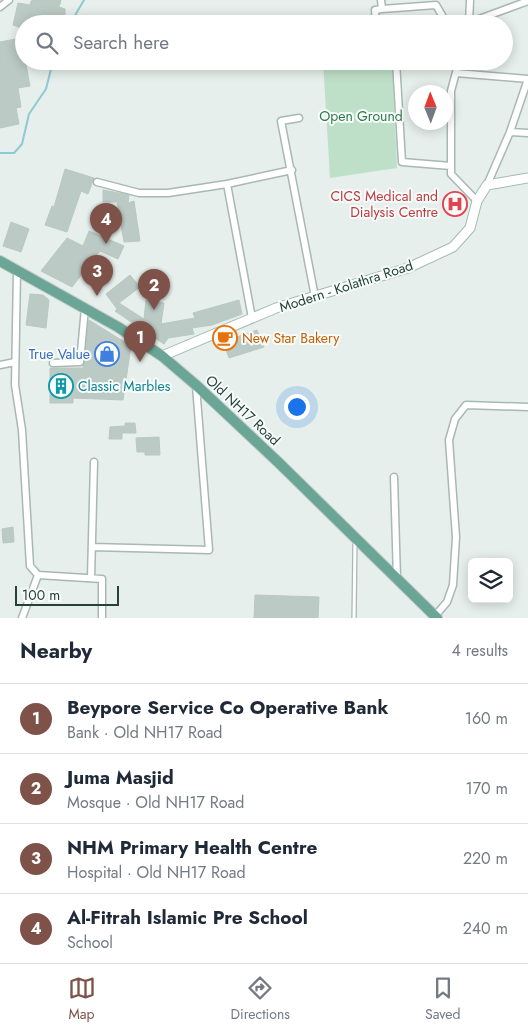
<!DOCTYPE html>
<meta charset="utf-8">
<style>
body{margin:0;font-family:Jost,sans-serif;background:#f6f6f7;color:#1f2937}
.controls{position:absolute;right:15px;bottom:15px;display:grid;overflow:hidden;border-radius:8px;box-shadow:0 2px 12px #0003}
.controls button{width:45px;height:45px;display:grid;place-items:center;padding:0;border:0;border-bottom:1px solid #e0e1e3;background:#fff;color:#1f2937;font:25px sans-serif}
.compass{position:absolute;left:408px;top:85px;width:45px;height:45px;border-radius:50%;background:#fff;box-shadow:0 2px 12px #0003;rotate:359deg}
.scale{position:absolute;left:15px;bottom:12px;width:104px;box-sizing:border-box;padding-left:5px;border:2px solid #24423a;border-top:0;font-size:14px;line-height:18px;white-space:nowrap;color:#24423a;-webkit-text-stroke:4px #f7fbf9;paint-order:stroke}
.you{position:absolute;left:296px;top:406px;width:18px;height:18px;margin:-12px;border:4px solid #fff;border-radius:50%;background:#1a73e8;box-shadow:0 0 0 8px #1a73e833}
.badge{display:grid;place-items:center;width:32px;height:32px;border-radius:50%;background:#7f5249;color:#fff;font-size:16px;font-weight:700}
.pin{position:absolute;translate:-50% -41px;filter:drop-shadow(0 1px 2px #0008)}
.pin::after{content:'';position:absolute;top:26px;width:18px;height:15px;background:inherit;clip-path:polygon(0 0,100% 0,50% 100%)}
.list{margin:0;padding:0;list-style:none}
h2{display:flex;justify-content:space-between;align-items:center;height:65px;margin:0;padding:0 20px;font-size:21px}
h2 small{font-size:16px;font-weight:400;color:#747a83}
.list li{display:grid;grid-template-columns:32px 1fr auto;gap:15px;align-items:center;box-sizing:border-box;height:70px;padding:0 20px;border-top:1px solid #e0e1e3}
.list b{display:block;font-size:19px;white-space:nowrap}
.list p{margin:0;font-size:16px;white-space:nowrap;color:#747a83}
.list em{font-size:16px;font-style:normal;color:#747a83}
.icon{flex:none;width:28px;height:28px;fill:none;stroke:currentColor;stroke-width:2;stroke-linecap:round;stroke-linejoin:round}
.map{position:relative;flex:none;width:528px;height:618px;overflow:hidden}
.search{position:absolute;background:#fff;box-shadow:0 2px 12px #0003;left:15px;right:15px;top:15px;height:55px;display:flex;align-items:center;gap:12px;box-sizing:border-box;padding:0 18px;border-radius:28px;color:#747a83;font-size:19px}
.sheet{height:345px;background:#fff}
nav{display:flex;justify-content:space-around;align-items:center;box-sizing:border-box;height:70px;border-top:1px solid #e0e1e3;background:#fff;font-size:14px;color:#747a83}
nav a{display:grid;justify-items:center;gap:2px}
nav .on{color:#7f5249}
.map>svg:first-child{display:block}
</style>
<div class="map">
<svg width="528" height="618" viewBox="0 0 528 618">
<rect width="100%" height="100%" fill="#e6efeb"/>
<path fill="#bfe0c8" d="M323,61h69l5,107 -67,10z"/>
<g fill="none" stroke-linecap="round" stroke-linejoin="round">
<path stroke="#8ec9d4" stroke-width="2" d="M70,24l14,-24
M0,153h14l8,-9 7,-30 17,-25 7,-28"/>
</g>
<path fill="#bbcac4" stroke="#b8c9c2" d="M34,0h27l-2,7 6,2v7l-8,8 -18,-3 -1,3h-14v5l-11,-4 5,-22 12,2 1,-4z
M21,38l9,48 -12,2 3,19 -5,1 3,16 -19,4v-86z
M65,169l29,9 -6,16 -7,-3 -14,41 -22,-7 7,-19 2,1z
M103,190l26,5 -1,8 6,-2 6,40 -16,1 -7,-40h-14z
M11,222l18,7 -8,23 -18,-6z
M89,231l35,15 -6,13 -18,-8 -28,36 -31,-16 26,-33 16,8z
M130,275l10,12 -21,16 25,16 2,-19 18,3 -3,21 34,-6 -2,-5 46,-13 3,14 -30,11 -20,3 2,6 -26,4 -4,6 -49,-33 2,-2 -11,-15z
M30,294l13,1 6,5 -3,28 -20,-3z
M89,320l42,26 -8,54 -50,-2v5h-23v-35h33z
M257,330l7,17 -35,11 -6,-16z
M125,423h10l1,10h-14v6h-13l1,-12 15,-1z
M159,437l1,18h-15v-3h-8l-1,-14z
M13,527l1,15 -11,1 -1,-14z
M255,595l64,2 -1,21h-64z"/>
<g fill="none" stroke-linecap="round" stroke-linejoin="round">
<defs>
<path id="service" d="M354,618l1,-77"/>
<path id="minor" d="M381,0l1,9 54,-4 11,19
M0,7l9,-7
M471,22l57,-21
M376,24l-1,-14 7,-1
M469,24l1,-24
M396,61l6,101 49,4
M459,61l-8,30v83l26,27
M456,73l72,6
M299,118l-18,3 34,176
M510,132l18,1
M97,182l42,11h29l59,-9
M487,185l23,-53 18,-53
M17,271l-2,114 7,45 8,136 8,9 -16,43
M252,318l-25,-134 65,-14
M53,363l27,-1 5,-54
M0,365l15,-3
M394,477l3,102
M92,547l117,3 -13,-164
M38,575l64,4v39
M91,578l3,-116
M435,616l12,-14 6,-17 3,-48 -7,-97 6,-21 11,-14 62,2"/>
<path id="secondary" d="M162,356l114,-48 132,-40 45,-21 17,-19 7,-27 10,-16 41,-7"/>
<path id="primary" d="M0,261l118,66 44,29 34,29 82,77 159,156"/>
</defs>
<use href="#service" stroke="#a8b8b2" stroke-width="5.5"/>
<use href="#minor" stroke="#a8b8b2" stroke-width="9"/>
<use href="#secondary" stroke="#a4bbb3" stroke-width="11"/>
<use href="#primary" stroke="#c2cac8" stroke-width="12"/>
<use href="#service" stroke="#fff" stroke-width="3"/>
<use href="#minor" stroke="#fff" stroke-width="6"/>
<use href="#secondary" stroke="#fff" stroke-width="9"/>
<use href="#primary" stroke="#6aa596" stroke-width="10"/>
</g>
<defs>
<symbol id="hospital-ring" viewBox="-11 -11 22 22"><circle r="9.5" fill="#f7fbf9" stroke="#e0444e" stroke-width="1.5"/><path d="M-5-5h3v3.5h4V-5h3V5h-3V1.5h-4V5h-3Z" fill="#e0444e"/></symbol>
<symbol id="cafe-ring" viewBox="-11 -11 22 22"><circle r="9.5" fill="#f7fbf9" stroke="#e8710a" stroke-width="1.5"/><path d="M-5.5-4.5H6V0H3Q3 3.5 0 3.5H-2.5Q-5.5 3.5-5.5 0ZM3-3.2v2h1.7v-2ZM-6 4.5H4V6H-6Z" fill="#e8710a"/></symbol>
<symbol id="shop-ring" viewBox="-11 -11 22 22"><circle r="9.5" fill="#f7fbf9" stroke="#3f7fe0" stroke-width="1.5"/><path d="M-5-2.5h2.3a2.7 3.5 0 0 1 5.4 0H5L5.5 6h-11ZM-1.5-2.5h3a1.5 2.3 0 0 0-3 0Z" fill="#3f7fe0"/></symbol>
<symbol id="building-ring" viewBox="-11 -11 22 22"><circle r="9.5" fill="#f7fbf9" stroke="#0f9aa8" stroke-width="1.5"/><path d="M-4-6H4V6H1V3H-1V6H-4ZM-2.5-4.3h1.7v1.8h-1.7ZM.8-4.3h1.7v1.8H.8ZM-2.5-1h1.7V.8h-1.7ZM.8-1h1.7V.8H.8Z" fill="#0f9aa8"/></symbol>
</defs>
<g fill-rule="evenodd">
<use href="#hospital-ring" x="441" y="190" width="28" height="28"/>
<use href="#cafe-ring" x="211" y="324" width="28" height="28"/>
<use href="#shop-ring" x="93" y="340" width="28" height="28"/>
<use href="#building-ring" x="47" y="372" width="28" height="28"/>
</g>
<g text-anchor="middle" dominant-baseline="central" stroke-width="4" stroke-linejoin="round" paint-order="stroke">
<g font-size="14" fill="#2d7a4b" stroke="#f7fbf9">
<text x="361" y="116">Open Ground</text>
</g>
<g font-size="14" fill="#be3a42" stroke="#f7fbf9" text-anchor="end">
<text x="438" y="196">CICS Medical and<tspan x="438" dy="16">Dialysis Centre</tspan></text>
</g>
<g font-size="14" fill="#24423a" stroke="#f7fbf9">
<text transform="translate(346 286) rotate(-18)">Modern - Kolathra Road</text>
<text transform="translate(243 410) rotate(43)">Old NH17 Road</text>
</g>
<g font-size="14" fill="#c56008" stroke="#f7fbf9" text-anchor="start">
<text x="242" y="338">New Star Bakery</text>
</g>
<g font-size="14" fill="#366cbe" stroke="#f7fbf9" text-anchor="end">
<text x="90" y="354">True Value</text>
</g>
<g font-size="14" fill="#0d838f" stroke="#f7fbf9" text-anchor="start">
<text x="78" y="386">Classic Marbles</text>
</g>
</g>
</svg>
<div class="controls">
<button><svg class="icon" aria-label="layers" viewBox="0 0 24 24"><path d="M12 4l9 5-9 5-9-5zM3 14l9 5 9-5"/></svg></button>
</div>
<svg class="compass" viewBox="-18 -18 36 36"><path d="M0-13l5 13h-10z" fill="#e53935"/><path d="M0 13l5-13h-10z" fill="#747a83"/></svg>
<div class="scale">100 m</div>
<div class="you"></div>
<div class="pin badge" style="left:140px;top:362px">1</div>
<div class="pin badge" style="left:154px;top:310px">2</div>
<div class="pin badge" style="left:97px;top:296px">3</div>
<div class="pin badge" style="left:106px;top:244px">4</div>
<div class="search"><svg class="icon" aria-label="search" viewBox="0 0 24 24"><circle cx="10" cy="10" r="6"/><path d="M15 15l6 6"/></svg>Search here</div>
</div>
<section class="sheet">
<h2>Nearby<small>4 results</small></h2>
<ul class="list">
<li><span class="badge">1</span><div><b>Beypore Service Co Operative Bank</b><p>Bank · Old NH17 Road</p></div><em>160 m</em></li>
<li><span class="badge">2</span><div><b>Juma Masjid</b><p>Mosque · Old NH17 Road</p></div><em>170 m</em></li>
<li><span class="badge">3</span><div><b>NHM Primary Health Centre</b><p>Hospital · Old NH17 Road</p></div><em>220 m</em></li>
<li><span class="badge">4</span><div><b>Al-Fitrah Islamic Pre School</b><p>School</p></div><em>240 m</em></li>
</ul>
</section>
<nav>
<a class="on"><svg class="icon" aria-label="map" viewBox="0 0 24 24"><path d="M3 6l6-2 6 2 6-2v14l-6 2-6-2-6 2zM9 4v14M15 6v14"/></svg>Map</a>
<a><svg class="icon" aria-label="directions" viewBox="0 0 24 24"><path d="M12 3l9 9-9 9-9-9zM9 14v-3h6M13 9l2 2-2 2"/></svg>Directions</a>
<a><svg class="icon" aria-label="saved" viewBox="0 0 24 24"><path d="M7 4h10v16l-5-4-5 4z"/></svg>Saved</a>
</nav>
